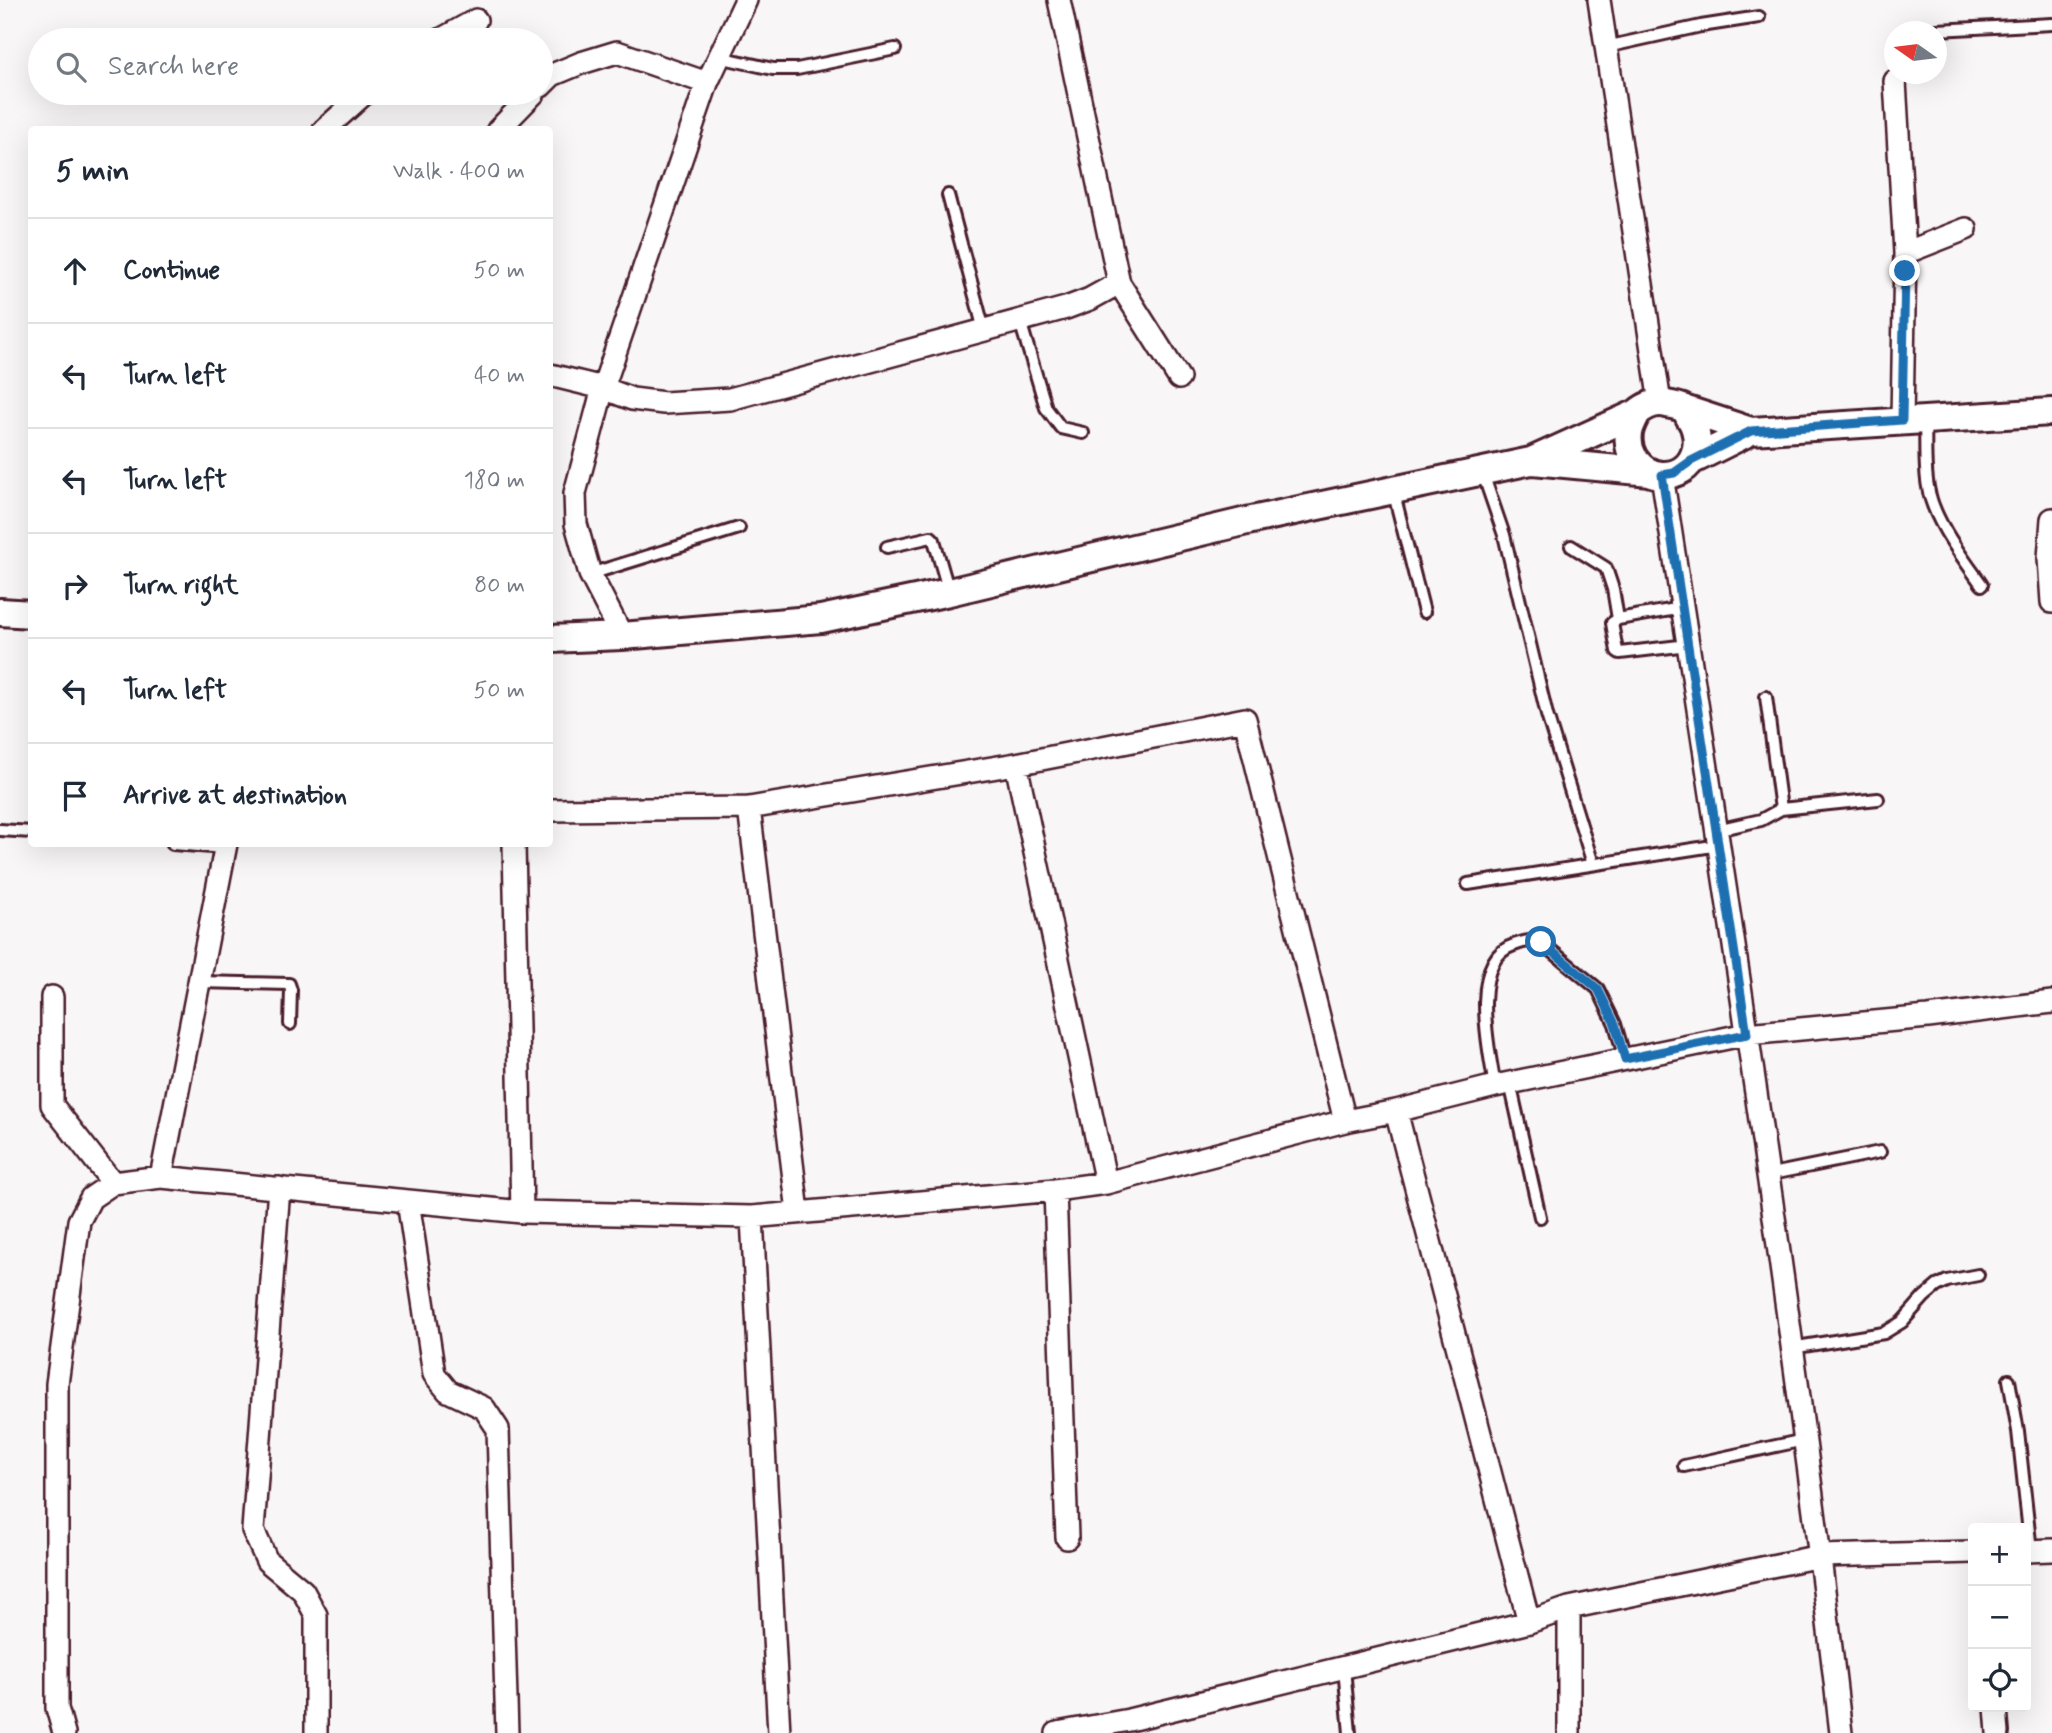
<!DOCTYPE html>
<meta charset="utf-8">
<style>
body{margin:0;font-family:Mynerve,sans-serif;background:#f6f6f7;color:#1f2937}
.controls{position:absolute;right:21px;bottom:21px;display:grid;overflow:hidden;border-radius:7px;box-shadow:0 7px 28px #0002}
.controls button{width:63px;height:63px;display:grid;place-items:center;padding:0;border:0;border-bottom:2px solid #e0e1e3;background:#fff;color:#1f2937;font:35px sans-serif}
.compass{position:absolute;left:1884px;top:21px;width:63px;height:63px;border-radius:50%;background:#fff;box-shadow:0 7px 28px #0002;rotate:284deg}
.stop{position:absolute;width:21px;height:21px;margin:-16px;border:5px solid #1f6fb2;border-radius:50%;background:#fff}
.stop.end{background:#1f6fb2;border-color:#fff;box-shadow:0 2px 7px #0008}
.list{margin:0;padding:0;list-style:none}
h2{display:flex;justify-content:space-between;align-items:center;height:91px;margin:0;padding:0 28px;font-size:30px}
h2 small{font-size:23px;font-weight:400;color:#747a83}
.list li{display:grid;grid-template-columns:46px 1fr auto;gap:21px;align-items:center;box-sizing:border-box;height:105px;padding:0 28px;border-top:2px solid #e0e1e3}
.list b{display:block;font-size:26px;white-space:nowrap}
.list em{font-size:23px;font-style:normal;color:#747a83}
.icon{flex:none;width:38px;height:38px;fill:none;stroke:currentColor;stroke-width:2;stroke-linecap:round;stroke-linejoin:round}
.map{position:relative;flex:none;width:2052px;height:1733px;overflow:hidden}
.search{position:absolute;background:#fff;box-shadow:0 7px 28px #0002;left:28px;top:28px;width:525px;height:77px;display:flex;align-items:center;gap:18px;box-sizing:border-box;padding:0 24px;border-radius:38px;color:#747a83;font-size:26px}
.panel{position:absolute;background:#fff;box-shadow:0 7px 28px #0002;left:28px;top:126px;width:525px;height:721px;border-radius:7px}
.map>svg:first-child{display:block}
</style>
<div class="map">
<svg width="2052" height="1733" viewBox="0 0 2052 1733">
<rect width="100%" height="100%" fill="#f8f6f7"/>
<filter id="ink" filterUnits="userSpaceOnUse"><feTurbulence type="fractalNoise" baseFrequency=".0143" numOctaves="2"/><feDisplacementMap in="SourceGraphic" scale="14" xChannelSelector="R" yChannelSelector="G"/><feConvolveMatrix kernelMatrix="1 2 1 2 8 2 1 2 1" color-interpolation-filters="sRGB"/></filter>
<g filter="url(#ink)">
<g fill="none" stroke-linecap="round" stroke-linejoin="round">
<defs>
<path id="service" d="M1937,30l115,-6
M1606,47l95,-21 58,-9
M719,57l54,12h24l98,-20
M948,195l36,135
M1020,321l26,87 15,20 22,5
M1925,422c1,21 -1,44 3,65 5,33 35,71 54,98
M1482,471l22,64 43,180 46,149
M1393,490l31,122
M1571,546l35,22 7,21 5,30
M887,547l44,-10 3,3 15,52
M590,574l149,-46
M1682,608l-64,11 -6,4 5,28 3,2 68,-8
M1766,697l15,112
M0,830l32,2
M1717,830l44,-10 20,-11 97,-10
M173,844l52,4
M1468,884l251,-39
M199,982l90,2 2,6 -1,34
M1510,1083l30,134
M1495,1086c-6,-35 -27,-127 19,-141 9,-3 17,-6 27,-3l57,47 17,35 10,35
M1767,1175l113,-23
M1791,1348l93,-15 18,-11 22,-25 13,-11 10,-5 31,-6
M2009,1380l9,51 13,120
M1684,1466l120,-26
M1344,1668l6,65"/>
<path id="minor" d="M1599,0l61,403
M440,40l36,-20
M1895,81l10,172
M541,86l11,-11 29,-12 36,-11 90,31
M324,130l41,-37
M498,130l36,-37
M1119,283l60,95
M550,375l53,13 29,11 32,4 66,-4 336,-91 24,-9 29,-16 -60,-283
M1902,420l3,-167 61,-24
M1662,475c64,418 131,837 179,1258
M2052,519l-3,39 3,44
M622,636l-32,-62 -14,-50 -1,-31 28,-105 104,-305 39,-83
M1016,764l90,419
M749,808l49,404
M550,810l199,-2 267,-44 229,-45 100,402
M514,844l8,368
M52,997v108l61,78
M1396,1111l133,511
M161,1177l65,-333
M279,1188l-26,342 14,31 36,30 13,24v118
M1055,1190l12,348
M408,1201l26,173 14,17 36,17 14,21 9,304
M752,1217l27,516
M2026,1551l26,-1
M1996,1707l2,26
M64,1733l-7,-25v-324l22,-163 12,-23 22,-15 48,-6 361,35 230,5 303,-27 51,-7 239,-62 51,-10 99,-25 252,-52 181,-17 124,-15
M1057,1733l72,-13 400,-98 40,-14 251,-52 153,-4
M1569,1733v-125"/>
<path id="tertiary" d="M1684,409l67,22
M1533,461l117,11
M1691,461l60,-30 301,-19
M0,612l32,2
M550,639l72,-3 199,-17 128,-27 298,-71 284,-60 106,-48c8,-7 19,-12 30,-9 5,1 11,2 16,4 2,2 5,6 6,9 17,24 5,59 -27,58 -22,-1 -36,-22 -33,-42 1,-7 5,-14 8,-20"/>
</defs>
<use href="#service" stroke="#4a1f2b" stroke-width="16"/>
<use href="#minor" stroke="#4a1f2b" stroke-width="26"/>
<use href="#tertiary" stroke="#4a1f2b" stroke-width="32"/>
<use href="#service" stroke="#fff" stroke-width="10"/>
<use href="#minor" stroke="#fff" stroke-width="21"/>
<use href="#tertiary" stroke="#fff" stroke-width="26"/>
</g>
</g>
<g fill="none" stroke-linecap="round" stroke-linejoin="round" filter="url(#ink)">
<path stroke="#1f6fb2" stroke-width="9" d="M1541,942l57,47 17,35 10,35 122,-25 -85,-559 12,-2 17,-12 60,-30 151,-11 3,-149"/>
</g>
</svg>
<div class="controls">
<button>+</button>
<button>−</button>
<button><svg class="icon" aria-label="locate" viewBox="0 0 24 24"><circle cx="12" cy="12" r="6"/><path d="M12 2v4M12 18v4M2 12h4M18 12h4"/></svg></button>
</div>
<svg class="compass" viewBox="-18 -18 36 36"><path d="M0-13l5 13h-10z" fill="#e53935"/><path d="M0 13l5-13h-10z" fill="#747a83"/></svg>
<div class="stop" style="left:1541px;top:942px"></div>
<div class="stop end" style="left:1905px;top:271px"></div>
<div class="search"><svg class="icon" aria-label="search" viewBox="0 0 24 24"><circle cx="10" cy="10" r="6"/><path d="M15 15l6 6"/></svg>Search here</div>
<section class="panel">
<h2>5 min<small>Walk · 400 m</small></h2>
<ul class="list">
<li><svg class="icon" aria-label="ahead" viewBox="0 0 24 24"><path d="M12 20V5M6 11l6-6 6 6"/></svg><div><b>Continue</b></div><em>50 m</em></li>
<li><svg class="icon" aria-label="left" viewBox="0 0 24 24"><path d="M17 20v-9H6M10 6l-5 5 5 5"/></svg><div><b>Turn left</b></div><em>40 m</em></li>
<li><svg class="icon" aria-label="left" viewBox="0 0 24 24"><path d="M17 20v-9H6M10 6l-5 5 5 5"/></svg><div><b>Turn left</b></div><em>180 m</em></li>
<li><svg class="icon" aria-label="right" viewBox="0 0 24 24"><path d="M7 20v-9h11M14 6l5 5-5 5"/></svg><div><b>Turn right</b></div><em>80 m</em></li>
<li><svg class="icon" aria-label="left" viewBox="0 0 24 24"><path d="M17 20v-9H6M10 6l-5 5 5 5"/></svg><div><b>Turn left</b></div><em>50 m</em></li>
<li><svg class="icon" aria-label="arrive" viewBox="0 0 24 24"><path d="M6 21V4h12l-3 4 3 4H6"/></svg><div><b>Arrive at destination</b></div></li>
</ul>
</section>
</div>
